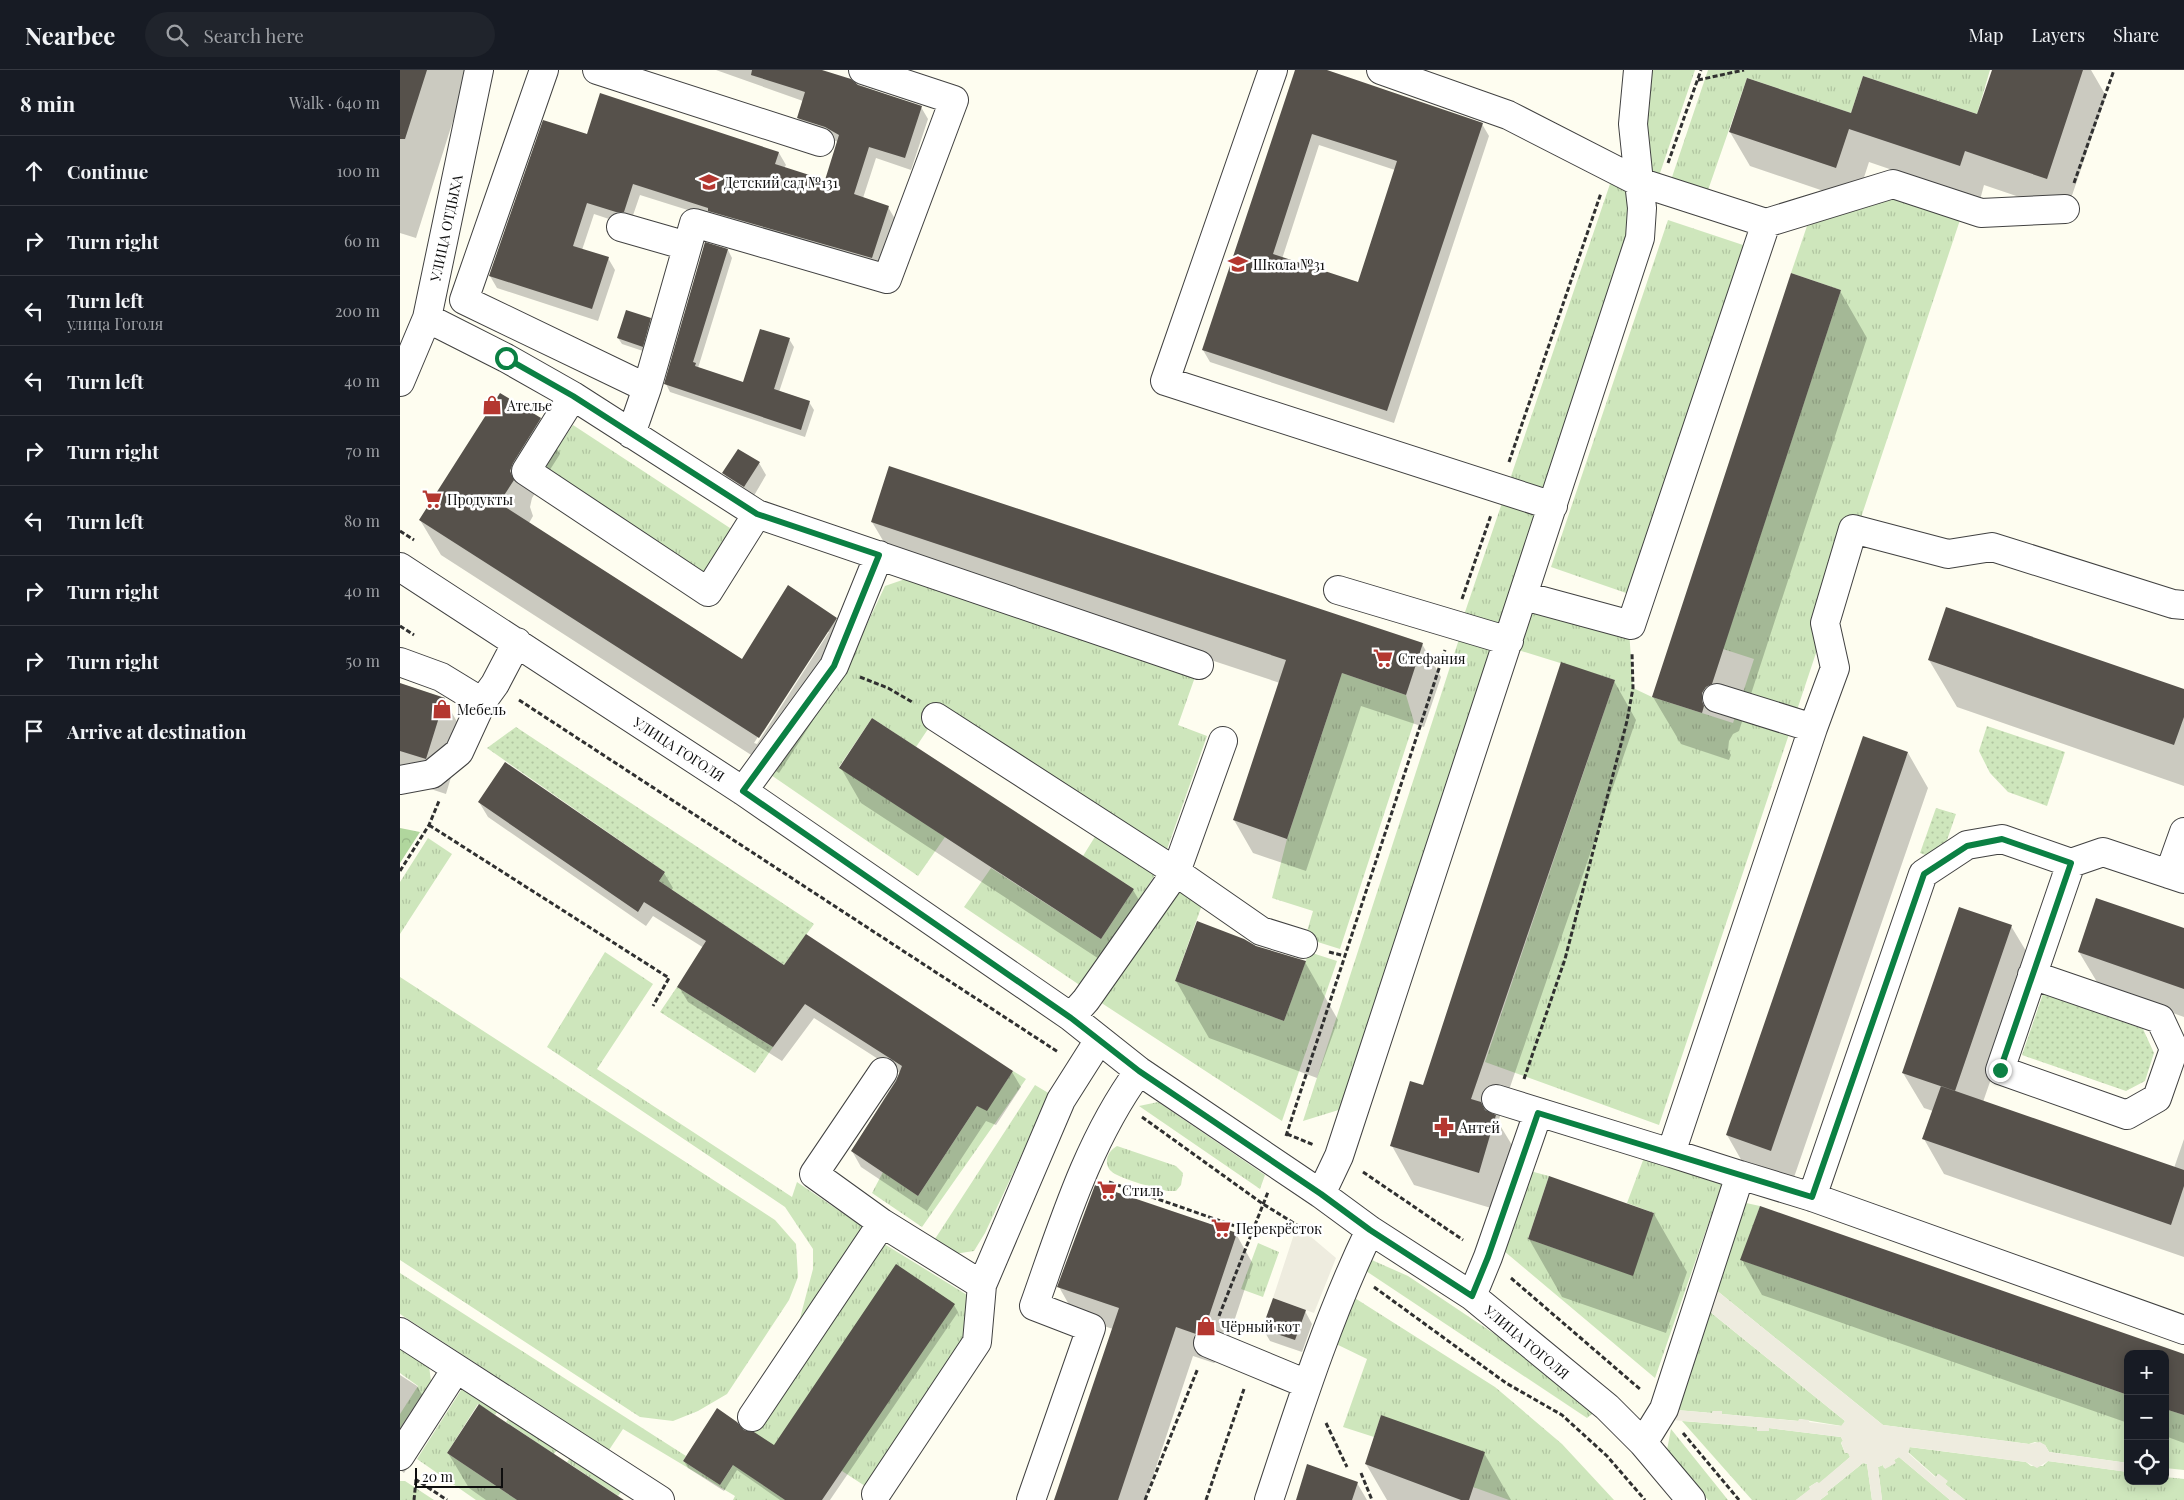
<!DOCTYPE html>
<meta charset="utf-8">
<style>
body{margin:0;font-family:"Playfair Display",serif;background:#20242c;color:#f1f3f6}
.controls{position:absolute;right:15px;bottom:15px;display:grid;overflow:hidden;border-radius:10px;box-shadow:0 2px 12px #0003}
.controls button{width:45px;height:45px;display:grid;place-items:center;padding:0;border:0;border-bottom:1px solid #363941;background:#171b24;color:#f1f3f6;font:25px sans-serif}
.scale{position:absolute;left:15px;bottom:12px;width:88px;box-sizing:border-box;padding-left:5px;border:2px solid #0e0e0e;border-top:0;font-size:14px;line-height:18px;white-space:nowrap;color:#0e0e0e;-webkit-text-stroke:4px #fff;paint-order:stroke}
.stop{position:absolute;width:15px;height:15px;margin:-11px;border:4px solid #0b8043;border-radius:50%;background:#fff}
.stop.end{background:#0b8043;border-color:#fff;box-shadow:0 1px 5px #0008}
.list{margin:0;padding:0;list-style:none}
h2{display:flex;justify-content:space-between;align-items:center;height:65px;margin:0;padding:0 20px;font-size:21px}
h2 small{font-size:16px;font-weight:400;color:#9ea1a6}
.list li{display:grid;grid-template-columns:32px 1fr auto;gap:15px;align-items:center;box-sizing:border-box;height:70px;padding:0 20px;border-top:1px solid #363941}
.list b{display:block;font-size:19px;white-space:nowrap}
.list p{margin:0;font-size:16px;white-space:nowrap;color:#9ea1a6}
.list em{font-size:16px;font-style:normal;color:#9ea1a6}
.icon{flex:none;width:28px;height:28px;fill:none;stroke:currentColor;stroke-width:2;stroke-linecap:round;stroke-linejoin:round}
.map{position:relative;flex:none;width:1784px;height:1430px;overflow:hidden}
header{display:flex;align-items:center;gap:30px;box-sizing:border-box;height:70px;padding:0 25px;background:#171b24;border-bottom:1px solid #363941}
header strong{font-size:24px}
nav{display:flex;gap:28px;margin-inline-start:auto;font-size:18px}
.search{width:350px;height:45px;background:#20242c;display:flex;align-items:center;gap:12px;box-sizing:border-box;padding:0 18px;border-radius:28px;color:#9ea1a6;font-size:19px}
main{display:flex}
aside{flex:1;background:#171b24}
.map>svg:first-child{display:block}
</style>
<header>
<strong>Nearbee</strong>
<div class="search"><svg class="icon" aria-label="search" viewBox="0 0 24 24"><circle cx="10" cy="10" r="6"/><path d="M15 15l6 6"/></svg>Search here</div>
<nav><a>Map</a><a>Layers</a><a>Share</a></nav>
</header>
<main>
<aside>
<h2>8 min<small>Walk · 640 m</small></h2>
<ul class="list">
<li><svg class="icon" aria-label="ahead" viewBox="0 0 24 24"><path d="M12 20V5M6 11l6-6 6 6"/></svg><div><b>Continue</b></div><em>100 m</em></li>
<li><svg class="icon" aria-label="right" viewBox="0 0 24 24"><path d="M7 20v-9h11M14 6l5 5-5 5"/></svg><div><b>Turn right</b></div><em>60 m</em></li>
<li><svg class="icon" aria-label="left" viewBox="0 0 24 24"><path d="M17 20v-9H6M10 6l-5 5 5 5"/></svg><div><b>Turn left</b><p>улица Гоголя</p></div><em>200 m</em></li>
<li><svg class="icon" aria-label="left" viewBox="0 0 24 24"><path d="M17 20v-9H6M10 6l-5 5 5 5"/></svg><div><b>Turn left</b></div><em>40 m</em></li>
<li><svg class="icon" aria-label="right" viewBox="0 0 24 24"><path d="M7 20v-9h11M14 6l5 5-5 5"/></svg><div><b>Turn right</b></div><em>70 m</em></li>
<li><svg class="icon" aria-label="left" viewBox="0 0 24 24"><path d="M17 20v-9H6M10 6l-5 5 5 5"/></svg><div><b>Turn left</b></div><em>80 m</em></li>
<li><svg class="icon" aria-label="right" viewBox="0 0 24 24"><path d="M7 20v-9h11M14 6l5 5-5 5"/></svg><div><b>Turn right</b></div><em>40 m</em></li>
<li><svg class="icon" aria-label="right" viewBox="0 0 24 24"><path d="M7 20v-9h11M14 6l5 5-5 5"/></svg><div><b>Turn right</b></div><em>50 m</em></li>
<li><svg class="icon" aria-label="arrive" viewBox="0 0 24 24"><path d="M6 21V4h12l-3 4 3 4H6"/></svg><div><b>Arrive at destination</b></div></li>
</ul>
</aside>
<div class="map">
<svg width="1784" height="1430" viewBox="0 0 1784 1430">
<defs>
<pattern id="grass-tufts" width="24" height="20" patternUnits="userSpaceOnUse" patternTransform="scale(1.25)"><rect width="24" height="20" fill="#cee6bc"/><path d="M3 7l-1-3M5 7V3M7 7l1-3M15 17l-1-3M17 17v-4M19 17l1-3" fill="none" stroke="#b0c4a0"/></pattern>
<pattern id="forest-crowns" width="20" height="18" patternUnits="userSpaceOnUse" patternTransform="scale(1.25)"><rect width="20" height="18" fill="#b0d69d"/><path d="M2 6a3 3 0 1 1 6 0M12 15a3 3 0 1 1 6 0" fill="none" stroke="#96b686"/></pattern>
<pattern id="park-dots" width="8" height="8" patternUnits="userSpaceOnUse" patternTransform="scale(1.25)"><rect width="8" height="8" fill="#cee6bc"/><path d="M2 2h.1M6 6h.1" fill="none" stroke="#b0c4a0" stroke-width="1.8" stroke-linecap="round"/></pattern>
</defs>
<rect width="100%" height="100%" fill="#fefdf0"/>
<path fill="url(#grass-tufts)" d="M1246,0h49l-37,109 -12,-5z
M1308,0h282l-13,44 -114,-38 -12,37 -104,-35 -40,115 -36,-13z
M1212,108l17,10v44l-132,398 -34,-12z
M1493,127l67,23 -301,905 -174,-63 130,-382 -100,-31 14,-47 100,28 4,58 19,9 81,26 21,-64 -31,-10 118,-359 -50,-17 16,-47z
M1268,150l78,26 -117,348 -78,-27z
M173,355l160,105 -31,48 -160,-107z
M511,507l284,100 -17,48 29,11 -42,119 -229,-138 -20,30 -44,-29 -33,49 106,70 -27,39 -147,-101 74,-104 40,-85z
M1060,566l31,11 -146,461 -42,13z
M942,603l64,22 8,27 -74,227 -35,-11 8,-27 -41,-13 15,-59z
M696,765l61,37 -76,114 -117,-79 27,-39 110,71 33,-50 -51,-33z
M28,768l24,16 -52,80v-52z
M778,814l25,18 -28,79 109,40 25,-69 28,9 -55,160 -182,-119z
M205,882l48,32 -56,85 195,128 5,-15 66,45 -69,114 19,-72v-20l-28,-42 -238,-160z
M0,907l375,243 21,24 2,33 -9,23 -62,94 -29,17 -25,10 -33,-4 -240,-157z
M613,1001l13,8 -104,148 -50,-34 11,-21 35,24 59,-90 10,4z
M635,1015l15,9 -65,139 -11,18 -20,3 -21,-12z
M758,1032l107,73 -5,14 -121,-83z
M717,1076l59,20 7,7 -2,12 -5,6h-9c-17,-5 -37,-9 -52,-17 -13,-7 -9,-22 2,-28z
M1245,1085l77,29 -67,194 -151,-127 26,-80 19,5 -21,63 104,36 22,-62 -27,-10z
M1332,1130l28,6 -19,54 387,135v68l-79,-11 -4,-7 -10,-3 -6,2 -146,-19 -178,-144z
M481,1172l91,56 -4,36 -103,152 -23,-15 -89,7 32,22h-52l2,-4 -112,-67 -14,21 -209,-136v-41l286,183 -3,5 37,24z
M858,1173l21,9 -16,45 -22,-8z
M965,1187l43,19 124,83 65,51 -10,8 -221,-147z
M950,1225l145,92 67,57 52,56h-105l-36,-13 -92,-72 -7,22 -31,-10 24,-68 -33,-16z
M1304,1237l141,114 -3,5 -43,-7v2l-77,-7 -1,-3h-8l-1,2 -36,-3z
M0,1276l29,20 2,15 -31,47v-14l18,-28 -18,-13z
M65,1314l36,22 -6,9 -17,-11 -31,49 70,47h-41l-59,-41z
M1765,1339l19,6v55l-19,-2z
M112,1343l48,32 -6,9 -48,-32z
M1282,1351l75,6v3l12,1v-3l72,9 2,4 -2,2 4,10 3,-1 2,5 -31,27 -2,-2 -8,5 2,2 -15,11h-44z
M1271,1359l57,71h-20l-41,-50z
M1509,1377l117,15 5,4h12l5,-5 80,11v9h37v-4l19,2v21h-219l-20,-16 2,-2 -9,-8 -2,3 -28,-25z
M173,1384l51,34 -6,8 -51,-34z
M1499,1387l51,43h-68l-4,-33 5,-2 1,3 11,-6 -1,-2z
M1463,1393l4,1 5,36h-52l8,-6 -1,-2z
M0,1411h5l29,19h-34z"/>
<path fill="url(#forest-crowns)" d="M0,758l20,4 -20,31z"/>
<path fill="url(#park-dots)" d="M1587,656l78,26 -18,54 -39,-14 -18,-19 -11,-22z
M116,657l298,197 -30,41 -125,-84 6,-9 -178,-124z
M1536,738l20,6 -10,29 -18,13 -8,-3z
M277,917l96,60 -18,26 -95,-61z
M1643,924l100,35 11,24 -9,28 -19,10 -104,-36z"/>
<path fill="#eeecdf" d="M897,1155l39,33 -22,55 -41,-15z
M1305,1211l178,144 146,19 11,-2 5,3 4,7 79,11v9l-80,-11 -11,7 -11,-6 -116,-15 -2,6 27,24 4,-3 9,7 -3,3 20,16h-15l-51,-43 -5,3 2,3 -11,6 -2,-4 -5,2 4,33h-10l-5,-36 -4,-1 -36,29 1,2 -8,6h-24l14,-11 -1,-2 8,-5 2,1 31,-26 -2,-4h-3l-4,-11 2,-1 -2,-4 -72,-9v3h-12v-4l-85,-7 4,-10 36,3 1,-2h9v3l76,7 1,-2 10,1v2l32,4 4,-5 -147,-119z"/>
<path fill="#0003" fill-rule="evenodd" d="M0,0h69l-53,168 -16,-5z
M316,0h101l104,37 7,12 -17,51 -35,-12 -13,40 25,9 7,12 -16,51 -239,-75 -10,29h-6l-30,-10 -12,36 26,8 7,12 -17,51 -101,-33 -7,-12 98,-140 191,17 7,12 -2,3 41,14 13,-40 -33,-12 -7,-12 5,-17z
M896,0h27l159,54 7,12 -95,287 -184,-61 -7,-12zM919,75l76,25 -36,113 -77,-24z
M1593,0h98l15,26 -40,117 -82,-28 -4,15 -111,-38 -13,40 -106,-36 -20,-34 121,-18 127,2z
M306,174l22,6 4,8 -34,110 46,15 45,-44 5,8 -15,45 30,10 5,8 -9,27 -135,-45 -4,-8z
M1440,221l27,47 -128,393 -6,3 -4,7 -1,9 3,5 -2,5 -48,-16 -28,-47z
M250,249l3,6 -7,27 -24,-8 -4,-6z
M140,349l20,35 -28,44 -2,9 3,9 -4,7 214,137 93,-41 20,35 -77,119 -338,-218 -21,-35zM426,562h3l-72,112 -3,-1z
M359,393l7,12 -14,24 -21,-13 -7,-13z
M472,452l550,122 19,33 -17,50 -63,-21 -55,165 -53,-18 -19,-33 46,-137 -389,-129z
M1529,590l255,30v96l-227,-79z
M1214,611l22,39 -138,402 20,33 -17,56 -87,-26 -22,-39 32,-59z
M0,615l44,14 20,35 -18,60 -46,-15z
M1508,683l20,35 -137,398 -44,-16 -20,-35z
M441,698l292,122 21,35 -32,49 -261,-171z
M79,732l185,71 9,15 -2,3 114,75 21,-30 206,136 9,15 -25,38 -10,-4 -59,90 -66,-44 -9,-16 48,-78 -86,-55 -32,43 -94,-59 -9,-15 25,-39 -51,-32 -7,10 -158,-109z
M1611,856l21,35 -49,141 191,66 10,-29v118l-240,-83 -20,-35 9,-28 -9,-3 -21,-35z
M1784,860v87l-84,-30 -21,-35z
M856,877l49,15 33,58 -21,58 -108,-40 -33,-57z
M1254,1144l33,58 -21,61 -104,-36 -33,-58z
M836,1164l17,30 -31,94 -8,5 -21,-7 -48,144h-90l58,-171 -37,-12 -17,-30z
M1342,1190l442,95v88l-19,-7v-82h-37v69l-366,-128z
M554,1235l4,7 -128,188h-50l-43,-30 -13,21 -36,-23 -4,-7 59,-30 31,16z
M905,1241l7,13 -10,28 -32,-11 -7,-12z
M0,1305l17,11 21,36 -34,51 -4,-3z
M48,1383l173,47h-135l-17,-12z
M1084,1383l27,47h-124l-21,-36z
M957,1413l10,17h-70z"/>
<path fill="#56514b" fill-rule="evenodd" d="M0,0h27l-22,69h-5z
M352,0h70l29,9 7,6 64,21 -17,52 -36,-11 -15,47 35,12 -17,52 -164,-47v-3l-75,-24 -9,28h-8l-29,-9 -14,43 36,11 -17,52 -103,-33 54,-156 44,14 13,-41 179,59 -4,12 50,16 14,-45 -14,-8 -28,-9 8,-26 -54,-17z
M895,0h32l156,53 -96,288 -185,-61zM912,64l85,27 -39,121 -85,-28z
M1592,0h91l-36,109 -82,-28 -5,15 -111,-37 -13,39 -107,-36 18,-54 104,35 12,-37 114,38z
M305,172l23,7 -35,113 3,1 -1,3 48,16 17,-53 30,9 -16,51 36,12 -9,29 -137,-46z
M1391,203l50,17 -129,394 -6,3 -4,6v8l2,5 -2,7 -50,-16z
M226,240l25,8 -8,29 -26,-9z
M100,323l41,25 -28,45 -3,8 4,9 -15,23 243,156 46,-74 49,33 -78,120 -340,-218z
M338,379l22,13 -16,25 -22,-14z
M489,396l534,177 -17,52 -64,-22 -55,166 -54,-19 53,-160 -415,-138z
M1546,537l238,82v28l-10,28 -246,-85z
M1161,592l54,18 -144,419 10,3 4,8 11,5 -17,58 -89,-27 20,-65 13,4z
M0,613l45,15 -19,61 -26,-8z
M472,648l262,171 -33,50 -262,-171z
M1463,666l45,16 -137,399 -45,-16z
M105,692l160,110 -6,9 125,84 22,-31 207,137 -26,40 -10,-5 -59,90 -67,-45 45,-70 6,-15 -97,-62 -32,43 -96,-60 29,-46 -62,-39 -6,10 -160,-110z
M1696,828l88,30v61l-106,-37z
M1559,837l53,18 -57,166 -53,-18z
M797,851l47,18 12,7 50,15 -22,60 -109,-40z
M1541,1016l243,84v16l-13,39 -249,-86z
M1149,1106l105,37 -21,63 -105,-37z
M695,1115l142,48 -32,95 -9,6 -20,-7 -58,173h-64l65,-192 -62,-21z
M1360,1136l424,148v61l-19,-6v-55h-37v41l-388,-135z
M496,1194l59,40 -133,196h-37l-52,-35 -13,20 -37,-24 34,-53 20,14 7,8 10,2 20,13z
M873,1228l33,12 -11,30 -33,-11z
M79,1334l16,11 129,85h-107l-70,-47z
M981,1345l104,37 -16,48h-8l-96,-36z
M907,1394l51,18 -6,18h-56z"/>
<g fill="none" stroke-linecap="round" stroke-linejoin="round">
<defs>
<path id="minor" d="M144,0l-80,230 183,88
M197,0l223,72
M873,0l-108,311 388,125
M1238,0l-5,54 6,58 127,41
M221,157l66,19
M27,248l79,40 67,38 -47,75 182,121 49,-78 442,151
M0,312l27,-64 52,-248
M173,326l184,118
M231,364l16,-46 47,-165 193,56 67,-179 -91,-30
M0,497l343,224 328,226 68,54 182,123 49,36 102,66 135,111 36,36 48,57
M938,520l171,51
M1124,526l107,29 135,-402 127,-39 88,29 84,-4
M0,592l41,15 41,25
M1317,628l96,30 -142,425 69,22
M536,647l240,155 85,59 42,13
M1413,658l22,-60 -10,-45 28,-94 95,25 44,-7 181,57 11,1
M0,710l32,-6 27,-22 23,-50 13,-18 22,-42
M343,721l91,-125 45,-111
M1769,804l15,-42
M1632,905l128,44 14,30 -17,49 -30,17 -127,-45 71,-207
M671,947l15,-17 90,-128 47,-131
M1096,1029l175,54
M921,1124l18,-38 301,-918 2,-30 -3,-26 -131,-67 -127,-45
M1412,1127l111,-323 44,-29 35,-6 69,24 32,-11 81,27
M482,1153l-68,-49 69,-102
M1072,1226l16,-39 50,-144
M0,1262l260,168
M808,1273l99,41
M352,1347l130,-194 100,62
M1243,1373l21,-34 76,-234 72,22 372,133
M0,1386l56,-87
M476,1424l101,-152 5,-57 79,-185 38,-60
M631,1430l60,-172 -57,-22c29,-82 54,-165 105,-235
M869,1430c30,-91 59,-183 101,-270"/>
</defs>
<use href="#minor" stroke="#414141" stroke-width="30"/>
<path stroke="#303030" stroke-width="3" stroke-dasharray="5 2.5" stroke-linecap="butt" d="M1298,10l46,-10
M1268,93l33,-93
M1674,113l40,-113
M1109,392l92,-269
M0,461l14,9
M1062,529l29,-84
M0,556l14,9
M460,607l28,11 24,14
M119,630l539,352
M29,755l240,153 -16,28
M0,801l29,-46 10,-24
M929,882l16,4
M1124,1009l41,-120 62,-238 6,-33 -1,-35
M742,1047l121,87 34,21
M887,1064l27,11
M886,1066l159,-486
M963,1102l100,68
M709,1112l143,50
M1111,1208l130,112
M974,1217l132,96 56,32 45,41 38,44
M819,1246l49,-124
M926,1353l21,44
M1283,1363l56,67
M961,1403l11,27
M15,1409l32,21
M14,1430l2,-20
M745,1430l53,-132
M806,1430l38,-111"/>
<use href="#minor" stroke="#fff" stroke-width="28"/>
</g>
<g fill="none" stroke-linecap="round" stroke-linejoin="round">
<path stroke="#0b8043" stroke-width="6" d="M106,288l67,38 184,118 122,41 -45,111 -91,125 328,227 68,53 182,123 49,36 102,66 16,-39 50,-144 274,84 112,-323 43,-28 35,-7 69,24 -71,207"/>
</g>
<defs>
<symbol id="school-bare" viewBox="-9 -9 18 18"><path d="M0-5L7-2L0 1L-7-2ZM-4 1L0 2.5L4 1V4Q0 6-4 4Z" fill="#b43730" stroke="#fff" stroke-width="2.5" paint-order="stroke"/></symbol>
<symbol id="shop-bare" viewBox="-9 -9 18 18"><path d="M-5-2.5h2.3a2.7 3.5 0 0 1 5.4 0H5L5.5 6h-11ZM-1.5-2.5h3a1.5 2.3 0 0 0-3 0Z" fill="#b43730" stroke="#fff" stroke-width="2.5" paint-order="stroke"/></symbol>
<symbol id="supermarket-bare" viewBox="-9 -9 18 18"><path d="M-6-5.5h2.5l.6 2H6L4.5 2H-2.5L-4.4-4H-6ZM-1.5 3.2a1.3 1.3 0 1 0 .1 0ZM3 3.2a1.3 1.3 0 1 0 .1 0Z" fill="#b43730" stroke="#fff" stroke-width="2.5" paint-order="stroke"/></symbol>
<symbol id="pharmacy-bare" viewBox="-9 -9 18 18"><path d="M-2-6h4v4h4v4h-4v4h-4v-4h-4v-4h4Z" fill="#b43730" stroke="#fff" stroke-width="2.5" paint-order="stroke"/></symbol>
</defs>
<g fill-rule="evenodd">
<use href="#school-bare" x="295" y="98" width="28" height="28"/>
<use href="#school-bare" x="824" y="180" width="28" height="28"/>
<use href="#shop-bare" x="78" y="321" width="28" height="28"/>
<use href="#supermarket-bare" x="18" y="415" width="28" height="28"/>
<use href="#supermarket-bare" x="969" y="574" width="28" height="28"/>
<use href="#shop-bare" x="28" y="625" width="28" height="28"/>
<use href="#pharmacy-bare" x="1030" y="1043" width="28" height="28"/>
<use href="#supermarket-bare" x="693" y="1106" width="28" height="28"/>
<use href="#supermarket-bare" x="807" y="1144" width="28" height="28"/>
<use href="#shop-bare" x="792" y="1242" width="28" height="28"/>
</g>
<g text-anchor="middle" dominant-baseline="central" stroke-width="5" stroke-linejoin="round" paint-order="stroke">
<g font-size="14" fill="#0e0e0e" stroke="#fff" text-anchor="start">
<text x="324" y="112">Детский сад №131</text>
<text x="853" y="194">Школа №31</text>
<text x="107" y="335">Ателье</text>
<text x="47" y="429">Продукты</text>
<text x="998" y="588">Стефания</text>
<text x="57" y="639">Мебель</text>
<text x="1059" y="1057">Антей</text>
<text x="722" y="1120">Стиль</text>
<text x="836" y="1158">Перекрёсток</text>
<text x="821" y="1256">Чёрный кот</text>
</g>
<g font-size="14" fill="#0e0e0e" stroke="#fff">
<text transform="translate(46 158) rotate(-78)">УЛИЦА ОТДЫХА</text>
<text transform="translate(279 679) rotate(33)">УЛИЦА ГОГОЛЯ</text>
<text transform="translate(1127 1272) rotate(40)">УЛИЦА ГОГОЛЯ</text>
</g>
</g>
</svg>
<div class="controls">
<button>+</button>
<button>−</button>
<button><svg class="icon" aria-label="locate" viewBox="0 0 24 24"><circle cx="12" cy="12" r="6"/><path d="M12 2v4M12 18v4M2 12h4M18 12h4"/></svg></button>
</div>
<div class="scale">20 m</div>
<div class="stop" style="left:106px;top:288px"></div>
<div class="stop end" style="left:1600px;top:1000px"></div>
</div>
</main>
